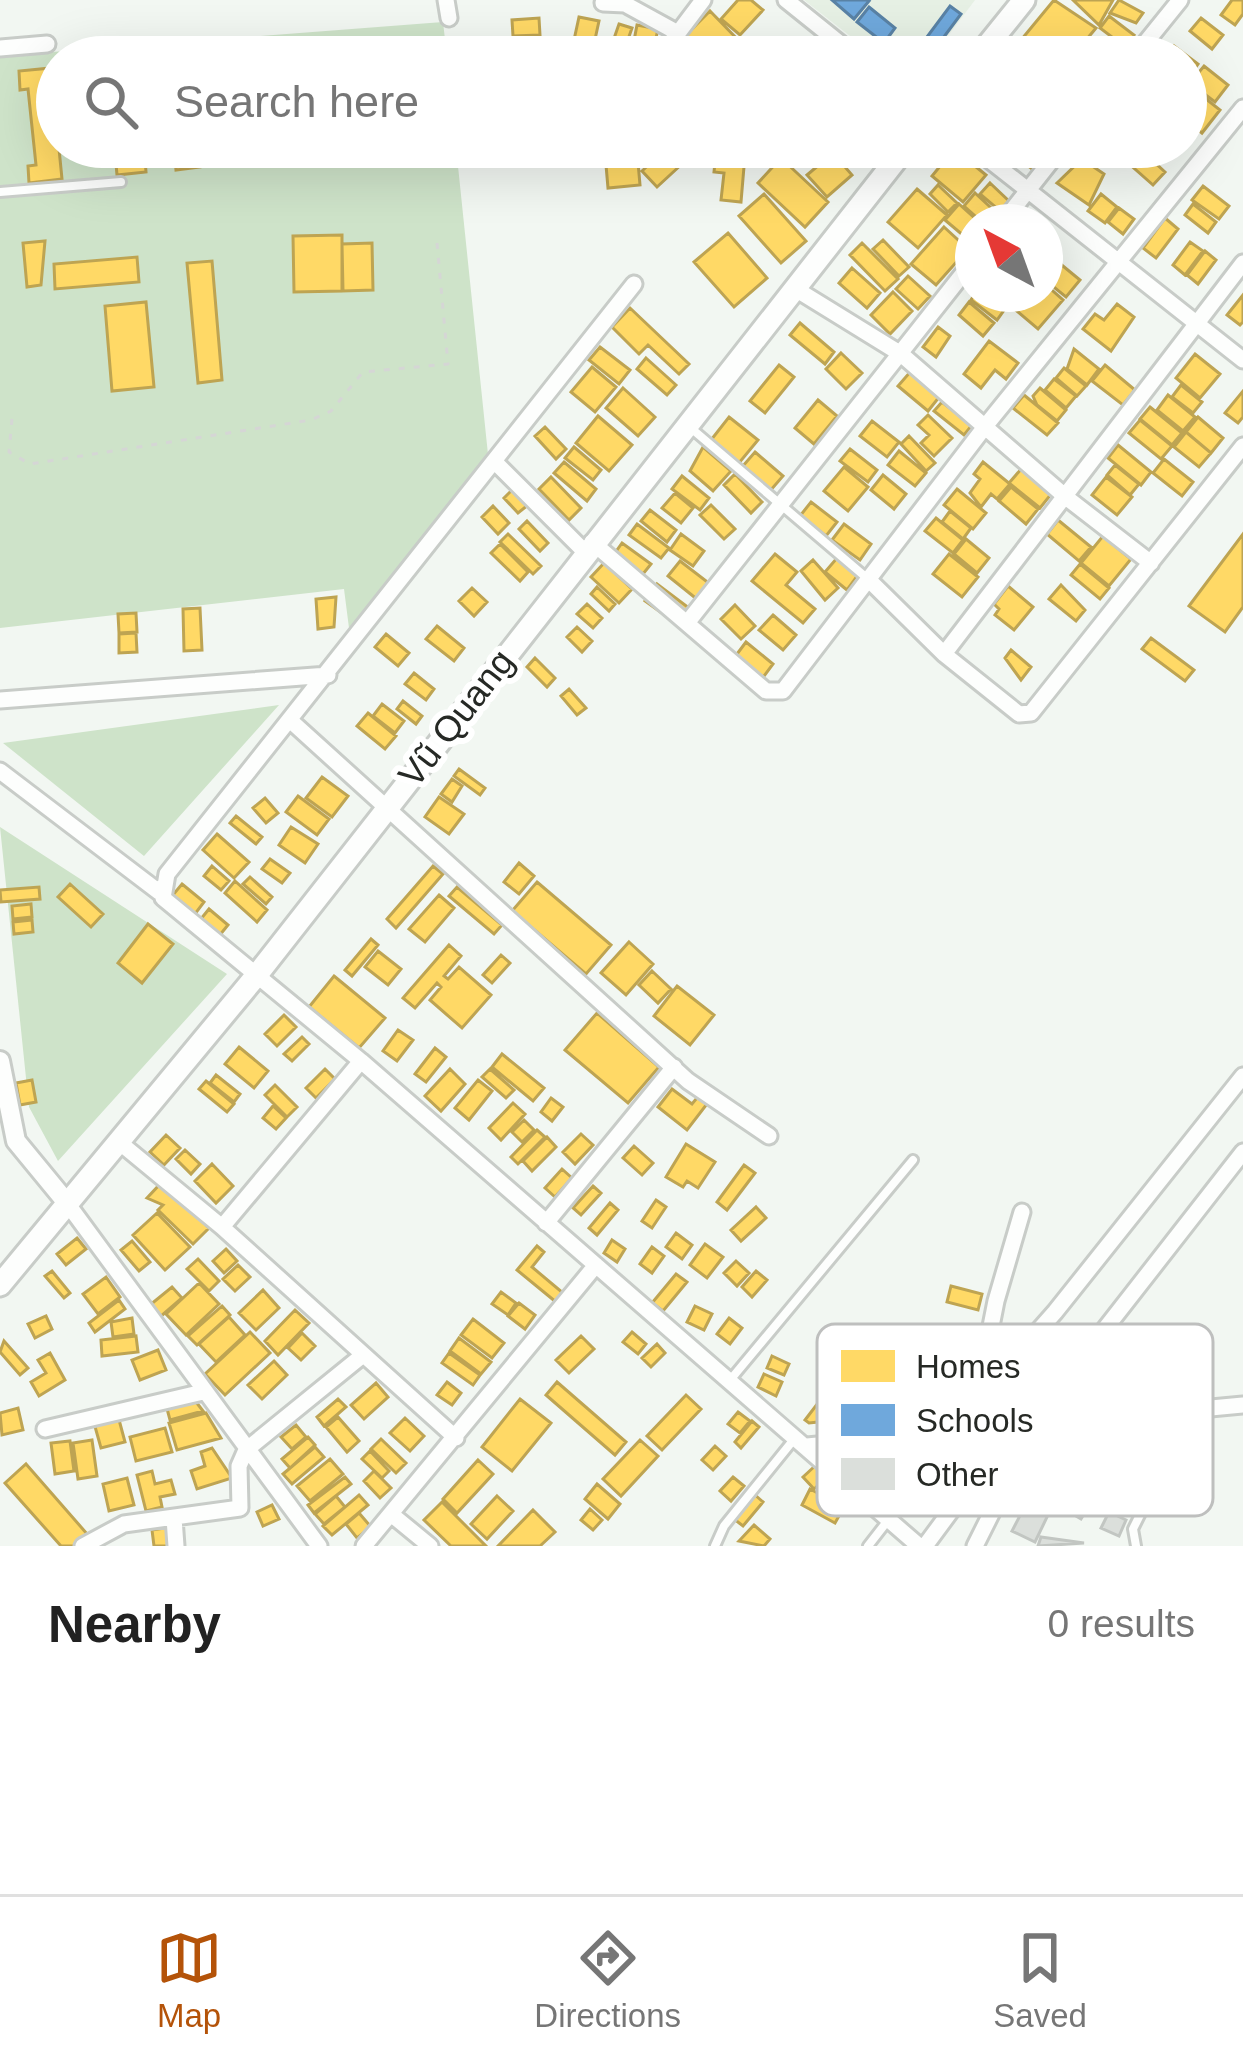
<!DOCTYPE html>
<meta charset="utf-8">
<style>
body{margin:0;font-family:Helvetica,sans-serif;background:#f6f6f6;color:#222}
.compass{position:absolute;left:955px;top:204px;width:108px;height:108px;border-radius:50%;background:#fff;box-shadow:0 12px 48px #0002;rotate:319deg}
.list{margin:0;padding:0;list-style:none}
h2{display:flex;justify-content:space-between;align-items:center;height:156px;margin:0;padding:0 48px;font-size:51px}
h2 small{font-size:39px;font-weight:400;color:#767676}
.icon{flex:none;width:66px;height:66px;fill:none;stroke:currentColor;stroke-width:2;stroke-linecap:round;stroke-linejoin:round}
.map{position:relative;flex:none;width:1243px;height:1546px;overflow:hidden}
.search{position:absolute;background:#fff;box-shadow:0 12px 48px #0002;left:36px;right:36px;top:36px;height:132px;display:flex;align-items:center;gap:30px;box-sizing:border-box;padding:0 42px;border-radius:66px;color:#767676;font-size:45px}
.sheet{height:348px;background:#fff}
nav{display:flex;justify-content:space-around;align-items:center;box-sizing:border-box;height:168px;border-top:3px solid #e0e0e0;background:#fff;font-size:33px;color:#767676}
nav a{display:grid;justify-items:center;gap:6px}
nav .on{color:#b45309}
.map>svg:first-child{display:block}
</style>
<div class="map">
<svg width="1243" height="1546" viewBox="0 0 1243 1546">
<rect width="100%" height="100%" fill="#f2f7f2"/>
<path fill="#e6f0e4" d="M804,0h171l-43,57h-55z"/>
<path fill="#cee3c9" d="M443,22l4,35h-390v90h399l33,317 -140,164 -5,-39 -344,39v-572z
M279,705l-135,151 -141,-113z
M0,827l227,147 -169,187 -29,-54z"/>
<path fill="#ffd966" stroke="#bea452" stroke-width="3" d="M738,0h13l12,10 -23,25 -19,-16z
M1054,0l42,28 -24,29h-29l-22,-17z
M1073,0h40l-14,25z
M1119,0l24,13 -7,10 -26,-10z
M1232,0h11v14l-8,11 -14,-10z
M710,11l32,33 -13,13h-25l-20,-20z
M1109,16l25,19 -9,12 -25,-19z
M579,17l20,4 -5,23 -20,-4z
M539,18l1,17 -27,1 -1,-16z
M1201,18l22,17 -11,14 -22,-18z
M619,24l13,4 -8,23 -13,-4z
M637,25l21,4 -6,27 -20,-5z
M1088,39l24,18h-29l-4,-6z
M273,43l1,14h-68v-9z
M1174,46l24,18 -10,14 -2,-21h-19z
M1204,66l24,19 -13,17 -25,-19z
M51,68l11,111 -33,4 -1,-17 8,-1 -8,-76 -8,1 -1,-19z
M1191,87l29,23 -18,23 -16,-13z
M120,147h24l2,25 -29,3 -2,-22z
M174,147h24l2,20 -24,3z
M265,147h15l1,15 -15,1z
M286,147h25v10l-24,2z
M668,147l15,16 -26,24 -15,-16z
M1004,147h45l-17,22z
M1138,147l27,25 -12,13 -27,-24z
M954,149l32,26 -23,27 -31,-26z
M716,153l29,2 -4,47 -20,-2 3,-27 -10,-1z
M833,153l19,22 -25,22 -20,-22z
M781,158l47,44 -23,25 -47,-44z
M1082,159l22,15 -15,31 -32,-22z
M638,162l2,23 -32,3 -2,-23z
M990,183l19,18 -9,10 -20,-17z
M938,185l19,18 -9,9 -18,-18z
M1203,186l26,20 -10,13 -27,-19z
M917,189l30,26 -29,33 -30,-26z
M975,193l27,25 -4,4h-16l-18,-16z
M764,194l42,47 -25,22 -42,-47z
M1101,194l16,13 -12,16 -17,-12z
M959,204l20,18h-6l-2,20 -26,-22z
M1193,204l23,18 -8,11 -23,-18z
M1119,208l15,11 -11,15 -15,-12z
M1165,218l13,11 -22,29 -13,-10z
M944,227l24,22 -32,36 -25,-21z
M728,233l39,45 -33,29 -40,-45z
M342,235v56l-48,1 -1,-56z
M883,240l26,27 -10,9 -26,-27z
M45,241l-4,44 -14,2 -4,-44z
M1190,242l13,9 -18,24 -12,-10z
M372,243l1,47 -30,1 -1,-47z
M862,243l36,36 -13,12 -35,-36z
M1205,251l11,9 -18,24 -11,-9z
M137,257l2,25 -84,7 -1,-25z
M1052,257l28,23 -14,17 -21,-17z
M212,261l10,119 -24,3 -11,-120z
M852,268l28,25 -13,15 -28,-25z
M908,276l22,20 -12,13 -22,-20z
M1045,284l18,16 -25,29 -41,-35h48z
M893,292l19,19 -22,23 -19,-19z
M975,294h17l15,12 -10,14 -26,-20z
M1243,295v27l-3,3 -13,-10z
M146,302l8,85 -42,4 -7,-85z
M969,302l25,21 -11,13 -24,-21z
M1117,304l17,13 -23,34 -28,-22 12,-15 9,6z
M630,308l59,56 -10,10 -31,-29 -9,9 -27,-27z
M800,323l34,29 -9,12 -35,-29z
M938,327l12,9 -14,21 -13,-10z
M989,341l29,22 -12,16 -11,-9 -14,18 -17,-14z
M600,347l30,23 -11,14 -30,-24z
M1074,349l25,20 -12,16 -20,-16z
M841,353l21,20 -16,16 -20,-20z
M1195,354l25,20 -20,24 -24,-20z
M646,358l30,27 -9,10 -30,-26z
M779,365l15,12 -29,36 -15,-12z
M1105,365l30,25 -12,15 -31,-24z
M592,367l24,20 -21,25 -24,-20z
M1064,368l22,18 -9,10 -21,-18z
M911,371l29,25 -12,15 -30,-25z
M1054,379l22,17 -10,12 -21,-18z
M1181,385l21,17 -9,11 -21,-16z
M623,388l32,29 -17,19 -32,-28z
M1040,388l26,22 -9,11 -20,-16 -4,-9z
M1243,391v26l-5,6 -13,-10z
M1024,395l34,28 -11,12 -34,-27z
M1168,395l27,22 -12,14 -26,-21z
M818,400l19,16 -23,28 -19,-16z
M942,402l30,23 -8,10 -30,-24z
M1150,407l32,26 -10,12 -32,-26z
M928,415l24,23 -18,18 -13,-13 8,-8 -11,-10z
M598,416l34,29 -23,26 -33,-28z
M729,417l29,23 -19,23 -28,-23z
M1198,417l25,21 -12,15 -25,-21z
M1140,420l32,26 -11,13 -32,-26z
M872,421l27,21 -12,15 -27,-21z
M545,427l21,22 -10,10 -21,-23z
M1186,432l25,21 -12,14 -25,-20z
M909,436l26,27 -9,8 -25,-27z
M1118,445l33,27 -10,13 -33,-27z
M574,447l27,23 -8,10 -28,-22z
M703,447l28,24 -18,20 -23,-20z
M850,449l27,21 -9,12 -28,-21z
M899,451l27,22 -11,13 -27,-21z
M755,452l28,24 -13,15 -28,-24z
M1164,459l29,23 -11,14 -29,-23z
M564,462l32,27 -9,12 -33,-28z
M983,462l27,22 -13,15 -6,-5 -10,13 -11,-14 10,-14 -6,-5z
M1115,465l24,19 -9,11 -23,-20z
M844,467l24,20 -20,24 -24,-20z
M1022,468l30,25 -12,15 -31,-25z
M735,474l27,28 -11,11 -27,-28z
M883,475l23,19 -12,15 -23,-19z
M682,476l27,22 -9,12 -28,-21z
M551,477l30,31 -12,12 -30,-31z
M1106,477l26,20 -15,18 -25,-20z
M1011,487l27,22 -12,15 -27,-23z
M513,489l15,16 -10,8 -14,-15z
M957,489l29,24 -13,16 -29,-24z
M675,493l18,15 -12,15 -19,-15z
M811,502l26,20 -11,14 -26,-20z
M711,505l24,24 -11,10 -24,-24z
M493,506l16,17 -11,11 -16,-17z
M650,510l26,20 -9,12 -26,-21z
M950,511l21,17 -8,11 -21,-17z
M936,518l27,22 -10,13 -28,-22z
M1058,520l33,27 -12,14 -32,-27z
M527,521l21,22 -8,8 -21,-22z
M637,524l32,24 -8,10 -32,-23z
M844,524l27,20 -11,16 -28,-20z
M508,534l33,32 -8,8 -33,-32z
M681,534l23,17 -11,15 -23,-16z
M1243,534v73l-18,25 -36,-26z
M1103,536l28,23 -22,27 -28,-23z
M966,539l23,19 -12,15 -23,-19z
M622,543l29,21 -8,10 -28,-21z
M500,544l28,28 -8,9 -29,-28z
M775,554l22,18 -11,13 29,24 -12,14 -51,-42z
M949,554l29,23 -16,20 -29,-23z
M837,558l21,17 -11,15 -22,-18z
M813,560l25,28 -13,12 -24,-29z
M680,561l30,23 -12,16 -30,-24z
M604,563l28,26 -13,14 -28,-26z
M1080,564l29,24 -9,11 -29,-24z
M657,584l32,24 -12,16 -32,-23z
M1061,585l24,25 -9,11 -27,-22z
M1008,586l25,21 -19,23 -19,-15 4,-6 -5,-5z
M597,587l18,17 -6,7 -18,-17z
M472,588l15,14 -13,14 -15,-15z
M336,597l-2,30 -16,2 -2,-30z
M587,604l15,14 -9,10 -16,-14z
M735,605l20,21 -14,13 -20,-20z
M200,608l2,42 -18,1 -1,-42z
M136,613l1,19 -18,1 -1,-19z
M773,615l23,20 -13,15 -24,-20z
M437,626l27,22 -10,13 -28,-22z
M577,627l15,14 -10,11 -15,-15z
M136,633l1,19 -18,1v-19z
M386,634l23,19 -11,13 -23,-19z
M1151,638l43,32 -9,11 -43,-32z
M746,642l27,22 -12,16 -27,-22z
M1011,650l20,17 -10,13 -16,-22z
M535,658l20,20 -8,9 -20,-20z
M414,673l20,16 -8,11 -21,-16z
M569,689l17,19 -9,7 -16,-19z
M403,701l19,15 -6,8 -19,-15z
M382,704l22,17 -9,12 -22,-17z
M368,713l28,23 -11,13 -28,-23z
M459,769l26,19 -5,7 -26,-19z
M322,777l26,19 -16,21 -26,-19z
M452,779l10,7 -10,16 -11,-8z
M298,796l31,23 -12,16 -31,-23z
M439,797l25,17 -15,20 -24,-17z
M265,798l13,15 -12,10 -13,-15z
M236,816l26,21 -6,7 -26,-21z
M291,827l27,17 -13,19 -26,-18z
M217,834l32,28 -15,16 -31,-28z
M270,859l20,14 -8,10 -20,-14z
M519,863l15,13 -15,18 -15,-12z
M212,866l17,15 -8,9 -17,-14z
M433,866l10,8 -47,54 -9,-9z
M250,877l22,20 -6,7 -23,-20z
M235,881l32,29 -10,12 -32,-29z
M537,882l74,63 -25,29 -74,-63z
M70,884l33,30 -12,13 -33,-30z
M182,884l22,18 -9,12 -23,-18z
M39,887l1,12 -39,3 -1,-12z
M457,887l45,38 -8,9 -45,-38z
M439,895l15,13 -29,34 -16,-13z
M31,904l1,13 -19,2 -1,-13z
M209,909l19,16 -9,11 -19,-16z
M32,920l1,12 -19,2 -1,-12z
M148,924l25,20 -31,39 -24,-20z
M371,939l7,6 -26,31 -7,-6z
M629,942l24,22 -27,31 -25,-22z
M449,945l12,11 -17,20 4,3 11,-12 32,28 -29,33 -32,-28 11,-13 -4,-4 -22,25 -12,-10z
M378,951l23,18 -13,16 -23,-18z
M501,955l9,8 -18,20 -9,-8z
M652,971l19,18 -13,14 -19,-18z
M334,976l51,42 -26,30 -50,-41z
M677,986l37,29 -24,30 -36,-29z
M597,1013l62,54 -31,36 -63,-53z
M284,1015l12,12 -19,19 -12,-12z
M398,1030l15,10 -16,21 -14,-10z
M302,1037l7,7 -17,17 -8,-7z
M239,1047l29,24 -14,17 -29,-24z
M435,1048l11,9 -20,25 -11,-8z
M502,1054l42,34 -11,13 -41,-34z
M325,1069l10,10 -19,19 -10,-10z
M450,1069l15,15 -24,27 -16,-15z
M490,1069l24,21 -8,8 -24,-21z
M216,1075l24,19 -6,8 -24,-19z
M32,1080l4,22 -16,3 -4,-22z
M478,1080l14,11 -23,29 -14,-12z
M206,1081l28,23 -7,8 -28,-23z
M275,1085l22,22 -10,10 -22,-22z
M672,1089l20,15 9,-11 9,7 -23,30 -29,-23z
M551,1098l12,9 -11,14 -11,-9z
M513,1103l12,11 -24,26 -12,-12z
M273,1106l13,12 -10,11 -13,-11z
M524,1120l10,10 -12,12 -10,-10z
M537,1130l8,7 -27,27 -7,-7z
M581,1134l12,11 -18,19 -12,-12z
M166,1135l14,13 -16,17 -14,-13z
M547,1137l9,10 -24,24 -9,-10z
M686,1144l29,18 -17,26 -11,-7 -4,6 -17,-10z
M634,1146l19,17 -11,12 -19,-17z
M185,1150l15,14 -9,10 -15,-15z
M212,1164l21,22 -17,17 -21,-22z
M744,1165l11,8 -28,37 -10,-8z
M562,1169l10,9 -17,19 -10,-9z
M162,1182l47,46 -16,16 -35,-34 5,-5 -16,-7z
M593,1186l8,7 -20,22 -8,-7z
M656,1200l10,7 -14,21 -10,-7z
M610,1203l8,7 -21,25 -8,-7z
M756,1207l10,11 -25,23 -10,-11z
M157,1213l33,34 -25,23 -32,-35z
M676,1233l16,12 -10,14 -16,-12z
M77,1238l9,11 -20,16 -9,-11z
M612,1240l13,9 -8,13 -13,-9z
M132,1241l18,21 -11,9 -18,-21z
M705,1244l18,13 -16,21 -17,-13z
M537,1246l7,6 -12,15 31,26 -7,9 -39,-32z
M652,1247l12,9 -12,17 -12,-9z
M226,1249l11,12 -13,12 -11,-12z
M198,1259l21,22 -10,10 -22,-22z
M736,1261l13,12 -12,13 -13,-13z
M238,1265l12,12 -15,14 -12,-12z
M52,1271l18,22 -6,5 -19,-22z
M756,1271l11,9 -15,17 -10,-10z
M676,1274l11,8 -24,29 -11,-8z
M106,1277l14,20 -22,17 -15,-20z
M199,1283l20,21 -33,31 -20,-21z
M951,1286l31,8 -4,16 -31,-8z
M172,1287l10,11 -22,19 -10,-12z
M263,1290l16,18 -23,22 -17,-17z
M501,1292l15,11 -8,12 -16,-11z
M119,1300l6,9 -30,23 -6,-9z
M519,1303l16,12 -10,14 -17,-13z
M222,1306l8,9 -33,30 -9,-9z
M695,1306l17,8 -8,16 -17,-8z
M295,1310l14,13 -31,32 -13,-14z
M46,1316l6,13 -17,9 -7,-14z
M229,1317l16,18 -29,27 -17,-18z
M132,1318l2,16 -21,3 -2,-15z
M729,1318l13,10 -12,16 -13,-10z
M473,1319l31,24 -12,15 -31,-23z
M250,1332l20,21 -45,42 -20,-21z
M632,1332l14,12 -8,10 -15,-12z
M302,1333l13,13 -14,14 -13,-12z
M136,1336l2,16 -36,4 -1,-16z
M581,1336l13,13 -25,24 -13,-13z
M459,1338l32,24 -10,12 -31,-23z
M4,1341l24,27 -8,7 -20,-23z
M657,1344l8,9 -14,14 -9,-9z
M158,1350l8,20 -26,10 -8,-20z
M50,1353l15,27 -26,16 -8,-14 15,-9 -8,-13z
M449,1353l31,22 -7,10 -31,-22z
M772,1356l17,8 -5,11 -17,-7z
M274,1361l13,14 -25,24 -14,-14z
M764,1374l18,8 -6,14 -18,-9z
M447,1382l14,11 -9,12 -15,-10z
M557,1382l69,60 -11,13 -69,-60z
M834,1382l9,7 -25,33 -9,1 -4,-3z
M376,1383l12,14 -24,22 -13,-14z
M686,1395l15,14 -39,41 -15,-14z
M193,1398l10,13 -33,9 -4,-15z
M338,1399l8,8 -22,19 -7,-9z
M520,1399l31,24 -39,48 -30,-24z
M18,1408l5,22 -21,5 -2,-22z
M738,1412l12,9 -10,12 -12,-9z
M206,1413l15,25 -44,12 -8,-27z
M118,1416l7,26 -24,6 -7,-25z
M338,1417l21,24 -12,11 -21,-25z
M405,1418l19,18 -14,15 -20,-18z
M752,1421l7,6 -18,21 -6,-6z
M296,1425l10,12 -14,12 -11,-12z
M165,1428l7,24 -36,9 -6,-24z
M308,1437l7,8 -25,23 -8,-9z
M381,1439l25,24 -10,10 -25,-24z
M92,1440l5,36 -19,3 -5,-36z
M640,1440l18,16 -37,40 -18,-17z
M70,1441l4,30 -19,3 -4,-31z
M715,1446l11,10 -13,14 -11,-10z
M315,1447l9,10 -32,27 -9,-10z
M212,1448l20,30 -35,11 -6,-18 14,-5 -4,-14z
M370,1451l19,20 -7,7 -20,-19z
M330,1459l13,15 -33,27 -13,-15z
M478,1460l15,14 -36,39 -14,-14z
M26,1464l62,71 -13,11h-14l-56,-63z
M816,1465l11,12 -13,12 -11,-12z
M152,1471l3,13 16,-4 4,14 -15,3 2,10 -16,4 -9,-36z
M374,1471l17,17 -11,10 -16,-17z
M345,1477l6,7 -37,29 -6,-8z
M733,1477l11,9 -13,15 -11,-10z
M127,1478l7,27 -25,6 -6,-27z
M597,1484l23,20 -12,15 -23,-20z
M810,1489l34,18 -9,16 -33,-18z
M754,1494l9,8 -20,24 -9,-7z
M359,1495l9,10 -36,30 -9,-9z
M336,1496l9,11 -21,17 -9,-10z
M497,1496l16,15 -26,28 -16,-15z
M442,1502l44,44h-35l-27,-26z
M272,1505l7,14 -16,7 -6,-14z
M590,1509l12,11 -9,10 -12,-10z
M533,1510l22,22 -15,14h-42z
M359,1513l12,14 -14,11 -11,-14z
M754,1525l16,14 -6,7 -25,-5z
M171,1527l2,19h-19l-2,-16z"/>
<path fill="#6fa8dc" stroke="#5982a5" stroke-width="3" d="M832,0h35l2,1 -15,18z
M950,6l11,8 -32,43h-17z
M869,7l26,21 -11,15 -27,-21z"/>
<path fill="#dbdfdb" stroke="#c2c6c2" stroke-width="3" d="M1082,1495l10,6 -11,18 -10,-6z
M1026,1504l22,11 -13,27 -23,-11z
M1109,1512l17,8 -7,16 -18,-8z
M1041,1537l43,6 -46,3z"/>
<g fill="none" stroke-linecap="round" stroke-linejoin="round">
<defs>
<path id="service" d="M0,192l121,-10
M692,429l176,150
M731,1379l182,-219
M715,1546l9,-20 71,-88
M868,1546l21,-27
M1136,1546l-3,-17 34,-68 -19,-44"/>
<path id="minor" d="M446,0l3,18
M786,0l71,57
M603,3l22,1 53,29
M0,48l47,-4
M660,57l43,-57
M1134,57l46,-57
M973,147l270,213
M1003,222l59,-75
M634,284l-467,590 -4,24 198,163 558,485
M794,288l107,66 166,144 84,65
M495,462l89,89
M592,542l174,149h17l204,-267 256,-316
M869,580l75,74 75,60 12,-1 212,-267
M687,623l286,-362
M944,654l299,-391
M0,700l328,-25
M292,722l396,359 81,55
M0,771l159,121 3,-5
M119,1142l103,85 234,211
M67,1203l252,343
M546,1223l128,-156
M222,1227l139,-166
M977,1397l19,-96 26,-89
M1030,1425l213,-273
M45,1429l158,-37
M963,1430l14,-30 78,-88 188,-236
M807,1446l436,-41
M391,1514l39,32
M174,1518l2,28
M83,1546l41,-22 116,-16 -1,-42 7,-16 117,-95
M364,1546l232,-281
M925,1546l59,-80 16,-38
M975,1546l25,-50 -16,-30"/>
<path id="tertiary" d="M0,1061l16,80 51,62"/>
<path id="secondary" d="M978,57l46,-57
M0,1285l256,-309 650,-829"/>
</defs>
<use href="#service" stroke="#c8ccc8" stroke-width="14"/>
<use href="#minor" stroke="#c8ccc8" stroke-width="21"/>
<use href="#tertiary" stroke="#c8ccc8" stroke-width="24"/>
<use href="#secondary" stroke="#c8ccc8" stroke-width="27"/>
<path stroke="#d5d6d5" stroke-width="3" stroke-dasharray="6 9" stroke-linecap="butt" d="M12,419l-3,33 21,12 281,-44 20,-9 32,-39 85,-8 -11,-121"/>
<use href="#service" stroke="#fdfefd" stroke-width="8"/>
<use href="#minor" stroke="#fdfefd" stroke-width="15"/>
<use href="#tertiary" stroke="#fdfefd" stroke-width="18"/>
<use href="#secondary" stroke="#fdfefd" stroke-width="21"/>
</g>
<g text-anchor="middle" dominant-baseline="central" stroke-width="12" stroke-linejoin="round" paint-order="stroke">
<g font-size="36" fill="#262925" stroke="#fff">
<text transform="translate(456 718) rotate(-52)">Vũ Quang</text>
</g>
</g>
<rect x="817" y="1324" width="396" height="192" rx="18" fill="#fff" stroke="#bebfbe" stroke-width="3"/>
<rect x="841" y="1350" width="54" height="32" fill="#ffd966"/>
<rect x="841" y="1404" width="54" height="32" fill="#6fa8dc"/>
<rect x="841" y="1458" width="54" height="32" fill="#dbdfdb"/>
<g font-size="33" fill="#262925">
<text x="916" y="1378">Homes</text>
<text x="916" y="1432">Schools</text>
<text x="916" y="1486">Other</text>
</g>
</svg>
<svg class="compass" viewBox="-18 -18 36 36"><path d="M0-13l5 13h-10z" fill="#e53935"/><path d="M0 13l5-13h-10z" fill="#767676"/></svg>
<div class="search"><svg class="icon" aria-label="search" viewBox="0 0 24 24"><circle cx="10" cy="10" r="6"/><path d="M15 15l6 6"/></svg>Search here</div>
</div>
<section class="sheet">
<h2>Nearby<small>0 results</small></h2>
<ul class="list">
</ul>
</section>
<nav>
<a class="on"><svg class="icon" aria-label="map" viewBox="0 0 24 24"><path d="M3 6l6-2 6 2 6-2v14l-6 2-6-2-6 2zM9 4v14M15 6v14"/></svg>Map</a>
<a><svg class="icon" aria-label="directions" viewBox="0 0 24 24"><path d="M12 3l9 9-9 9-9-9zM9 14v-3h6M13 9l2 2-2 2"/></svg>Directions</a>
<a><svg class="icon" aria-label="saved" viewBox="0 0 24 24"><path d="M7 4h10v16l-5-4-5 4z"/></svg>Saved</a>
</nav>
